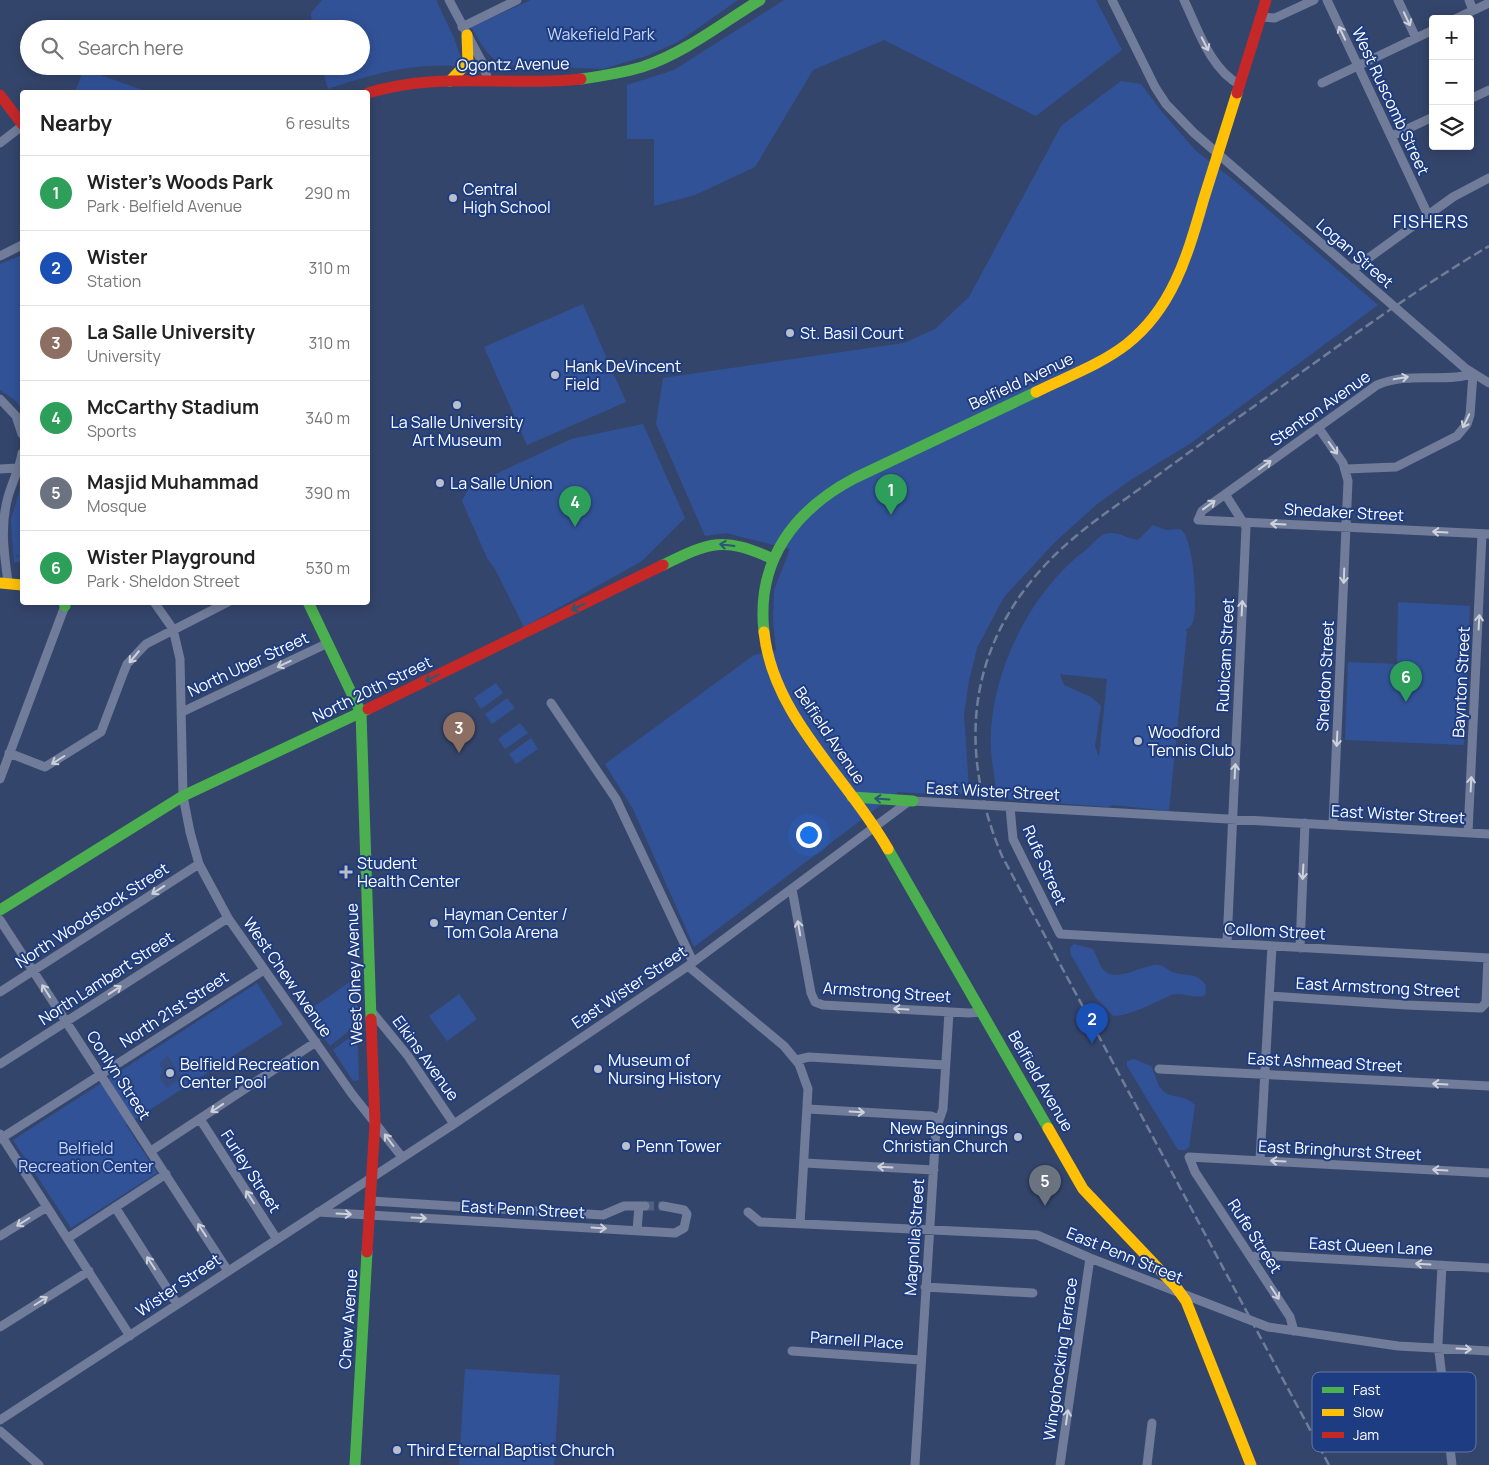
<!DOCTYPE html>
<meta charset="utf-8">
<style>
body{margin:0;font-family:Manrope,sans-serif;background:#f6f6f6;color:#222}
.controls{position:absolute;right:15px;top:15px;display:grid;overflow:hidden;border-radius:5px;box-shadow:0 2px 12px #0003}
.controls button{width:45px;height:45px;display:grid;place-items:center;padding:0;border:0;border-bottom:1px solid #e0e0e0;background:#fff;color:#222;font:25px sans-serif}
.you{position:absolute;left:808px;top:834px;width:18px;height:18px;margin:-12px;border:4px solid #fff;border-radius:50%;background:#1a73e8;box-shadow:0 0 0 8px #1a73e833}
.badge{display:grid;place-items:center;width:32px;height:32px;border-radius:50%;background:#2563eb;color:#fff;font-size:16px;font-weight:700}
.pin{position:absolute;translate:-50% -41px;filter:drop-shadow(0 1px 2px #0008)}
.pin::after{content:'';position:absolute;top:26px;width:18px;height:15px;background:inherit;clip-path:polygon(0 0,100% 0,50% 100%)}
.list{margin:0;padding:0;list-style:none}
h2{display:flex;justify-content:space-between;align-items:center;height:65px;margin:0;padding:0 20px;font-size:21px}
h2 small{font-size:16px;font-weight:400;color:#767676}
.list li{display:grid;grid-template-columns:32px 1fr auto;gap:15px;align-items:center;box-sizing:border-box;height:75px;padding:0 20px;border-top:1px solid #e0e0e0}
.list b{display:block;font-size:19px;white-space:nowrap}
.list p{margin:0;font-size:16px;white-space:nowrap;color:#767676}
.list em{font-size:16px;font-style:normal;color:#767676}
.icon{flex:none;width:28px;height:28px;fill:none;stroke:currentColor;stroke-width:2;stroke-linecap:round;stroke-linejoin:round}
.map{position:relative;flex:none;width:1489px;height:1465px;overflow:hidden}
.search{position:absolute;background:#fff;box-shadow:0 2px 12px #0003;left:20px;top:20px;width:350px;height:55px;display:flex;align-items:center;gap:12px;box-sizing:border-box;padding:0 18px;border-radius:28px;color:#767676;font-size:19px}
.panel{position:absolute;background:#fff;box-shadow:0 2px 12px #0003;left:20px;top:90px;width:350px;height:515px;border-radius:5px}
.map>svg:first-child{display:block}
</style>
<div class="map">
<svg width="1489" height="1465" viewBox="0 0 1489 1465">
<rect width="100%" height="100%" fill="#34456b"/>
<path fill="#325298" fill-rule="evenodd" d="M322,0h114l18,38 7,20 -6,8c-45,-3 -85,9 -127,23l-7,-23h40v-37h-49l-1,-16z
M531,0h207l-60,42 -32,14 -43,13 -96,-4c-19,-5 -26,-22 -36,-38z
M784,0h312l26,50 -86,66 -152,-76 -71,30 -58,97 -60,28 -41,11v-67h-27v-54l47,-15z
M84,69l64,23h-73z
M1121,81l20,3 21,28 34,39 40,31 142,123 -187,138 -62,38 -33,24 -41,37 -51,55 -27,51 -8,33 -5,33 5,74 -4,1 -1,3 -6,4 -60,-4 -204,155 -61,-138 -28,-45 149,-109 22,-5 -3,-29 1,-31 16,-41 -64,-16 -21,3 -49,-112 7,-46 241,-35 31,-14 34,-32 92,-171z
M22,255v155l-6,-9 -16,-11v-126z
M583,304l43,98 -99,43 -43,-98z
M643,424l42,94 -43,43 -118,66 -29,-58 -8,-11 -25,-57 8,-15 101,-47z
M22,481v80l-8,2 -3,-43z
M1153,525l13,5 14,-1c14,7 18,78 13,93 -2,4 -4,6 -8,8l2,1 -18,180 -56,-6 -5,2 -104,-8c-11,-8 -8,-19 -11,-31 -13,-77 33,-174 94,-219 6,-5 10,-12 18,-15 11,-4 21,4 33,6zM1060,674l47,5 -8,78 -4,-11 6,-40 -10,-9 -27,-12z
M1398,602l72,4 -6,139 -119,-5 3,-78 49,2z
M496,683l7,10 -22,16 -7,-11z
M507,698l8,10 -23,16 -7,-10z
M520,723l8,10 -23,16 -7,-10z
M531,738l7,11 -22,15 -7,-10z
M1074,944l19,5c5,8 6,21 17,25 11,4 32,-7 44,-9 9,-2 14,6 21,8 12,3 24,0 31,13l-1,9c-9,5 -23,-4 -34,0 -19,8 -37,20 -58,21l-17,-18 -25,-43 -1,-7z
M357,977l1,47 -28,22 -25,-33z
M257,983l26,41 -157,101 31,48 -86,55 -58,-88z
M459,994l18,25 -30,22 -18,-25z
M357,1032l2,48 -6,1 -20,-31z
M1134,1059l17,7c5,9 5,18 12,25 8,8 20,2 32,14l-6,42 -4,3h-7l-51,-84v-5z
M465,1369l95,6 -6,90h-95z"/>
<path fill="#364c7e" d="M168,1056l14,22 -15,10 -7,-10 2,-9 -3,-6z"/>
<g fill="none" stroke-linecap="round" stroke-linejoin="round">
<path stroke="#364c7e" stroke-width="2.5" d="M17,556l5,-1"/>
<path stroke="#526181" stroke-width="9" stroke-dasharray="9 4.5" stroke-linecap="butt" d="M645,1206h18"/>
<path stroke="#707c99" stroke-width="9" d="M449,0l33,62 6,18
M1112,0l43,87 11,17 28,29 271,235 24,15
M1184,0c14,29 26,69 56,85
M1327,0l101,215
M1398,0l18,38
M1469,0l4,10
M1261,17l14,1 39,-18
M1455,19l34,-16
M462,27l55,-27
M1322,83l111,-53
M1470,99l19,-9
M1392,136l41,-19
M0,143l22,-17
M0,256l22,-11
M1352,270l101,-73 36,-19
M1473,374c-33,9 -62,-3 -96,11l-171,123 -4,3 -4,9 291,14
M0,399l16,17 6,18
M1318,427l25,36 5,18 -15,344
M0,469l17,-1
M1346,469l50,-2 61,-31 10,-12 3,-9 3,-41
M1225,494l21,33 -19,416
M8,582c-4,-29 -8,-56 0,-85 4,-15 12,-29 14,-44
M154,602l19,27 7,30 3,137 7,36 9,32 29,54 124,176 50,63
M551,703l65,96 77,163
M182,712l146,-69
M9,753l36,14 56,-35 22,-58 4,-10 19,-20 82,-42
M0,779l66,-176
M1010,807l3,32 47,95 429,24
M1468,833l14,-299
M792,889l19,104 4,9 8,3 146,8 13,-1
M0,920l228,351
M1300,948l5,-125
M688,966l96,80 15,18 9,25 -8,135
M0,992l199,-128
M1269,996l137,9 75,3 5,-5 2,-45
M372,1012l36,44 46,68
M796,1060l13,-3 136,8
M0,1064l228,-146
M1159,1069l330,17
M808,1109l123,7 8,3
M200,1119l76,119
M0,1134l130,202
M0,1139l264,-169
M151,1151l165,-109
M1260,1160l12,-214
M805,1163l129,7
M371,1201l232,14 21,-9h21
M115,1207l62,97
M318,1212l357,21 9,-5 3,-14 -3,-4 -21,-4
M748,1212l12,10 277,13 53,23 178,69 130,19 91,5
M637,1230l2,-24
M0,1236l47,-29
M68,1238l98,-64
M1252,1257l10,-2 227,13
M1442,1265l-4,78 14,122
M925,1287l108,6
M0,1327l89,-56
M1294,1331l-4,-14 -95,-145 -6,-15 300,16
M792,1351l128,9
M0,1420l454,-296 234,-158 220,-164 5,-1 576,33
M0,1431l39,34
M915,1465l21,-336 7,-20 6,-97
M1060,1465l30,-207
M1147,1465l5,-42"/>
<path stroke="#4caf50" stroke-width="11" d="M581,79c21,-3 41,-6 61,-12 43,-14 80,-44 118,-67
M663,565c47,-23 60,-29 110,-6
M64,602l1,4
M308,602l53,111 10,306
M764,632c-8,-71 30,-122 91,-154l181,-86
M852,797l61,4
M888,849l160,279
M0,910l183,-114 185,-87
M355,1465l12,-213"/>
<path stroke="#ffc107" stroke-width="11" d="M450,81l18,-19 -1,-27
M1036,392c30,-15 64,-27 91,-48 47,-37 61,-91 77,-146 11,-35 22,-70 33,-105
M0,583l22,2
M764,632c9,85 84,146 124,217
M1048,1128l35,61 93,98 10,14 65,164"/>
<path stroke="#c62828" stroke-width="11" d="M368,93c70,-22 142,-6 213,-14
M1237,93l29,-93
M0,95l22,29
M368,709l295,-144
M367,1252l8,-129 -4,-104"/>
<path stroke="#707d99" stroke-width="2.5" stroke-dasharray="9 4" stroke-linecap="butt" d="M1329,1465l-327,-609c-42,-100 -37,-199 36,-283 29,-34 65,-58 100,-83 36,-27 72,-53 108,-78 80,-57 159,-116 243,-166"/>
</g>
<defs><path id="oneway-shaft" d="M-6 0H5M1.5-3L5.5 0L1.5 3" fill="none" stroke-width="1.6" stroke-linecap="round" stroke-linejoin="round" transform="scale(1.25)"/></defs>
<g stroke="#cdd1db">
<use href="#oneway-shaft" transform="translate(1407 19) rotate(65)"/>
<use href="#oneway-shaft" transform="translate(1342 33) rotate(-115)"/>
<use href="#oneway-shaft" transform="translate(1205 44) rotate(63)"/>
<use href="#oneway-shaft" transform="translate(1401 378) rotate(-10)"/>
<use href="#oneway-shaft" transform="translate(1466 421) rotate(115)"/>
<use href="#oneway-shaft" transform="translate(1333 448) rotate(54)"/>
<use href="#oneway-shaft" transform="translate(1265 465) rotate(-36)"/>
<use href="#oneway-shaft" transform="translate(1209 505) rotate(-36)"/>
<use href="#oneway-shaft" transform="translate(1278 524) rotate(-177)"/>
<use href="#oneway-shaft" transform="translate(1440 532) rotate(-177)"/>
<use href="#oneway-shaft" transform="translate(1344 576) rotate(92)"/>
<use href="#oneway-shaft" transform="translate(1242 608) rotate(-87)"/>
<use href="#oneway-shaft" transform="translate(1479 622) rotate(-87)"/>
<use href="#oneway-shaft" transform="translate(134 657) rotate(130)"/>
<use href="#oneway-shaft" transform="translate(284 664) rotate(155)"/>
<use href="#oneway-shaft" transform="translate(1337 739) rotate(93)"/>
<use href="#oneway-shaft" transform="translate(58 760) rotate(148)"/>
<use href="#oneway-shaft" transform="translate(1235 771) rotate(-87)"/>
<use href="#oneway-shaft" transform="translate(1471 784) rotate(-87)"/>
<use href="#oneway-shaft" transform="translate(1303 872) rotate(93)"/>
<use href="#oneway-shaft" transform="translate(158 890) rotate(147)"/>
<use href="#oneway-shaft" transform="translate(799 928) rotate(-100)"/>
<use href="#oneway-shaft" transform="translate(115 990) rotate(-33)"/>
<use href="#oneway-shaft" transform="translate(46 991) rotate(-123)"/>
<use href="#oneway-shaft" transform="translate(901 1009) rotate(-177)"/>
<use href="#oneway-shaft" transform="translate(1440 1084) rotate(-177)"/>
<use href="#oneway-shaft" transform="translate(217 1108) rotate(146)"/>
<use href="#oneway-shaft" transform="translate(857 1112) rotate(3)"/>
<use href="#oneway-shaft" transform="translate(389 1140) rotate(-127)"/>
<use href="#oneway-shaft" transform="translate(1278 1161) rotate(-177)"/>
<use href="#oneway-shaft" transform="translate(885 1167) rotate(-177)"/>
<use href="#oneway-shaft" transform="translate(1440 1170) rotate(-177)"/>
<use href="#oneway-shaft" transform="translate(250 1197) rotate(-123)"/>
<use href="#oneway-shaft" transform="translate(344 1214) rotate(3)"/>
<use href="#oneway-shaft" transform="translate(419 1218) rotate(3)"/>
<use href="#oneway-shaft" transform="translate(23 1222) rotate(148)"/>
<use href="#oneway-shaft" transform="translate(599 1228) rotate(4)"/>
<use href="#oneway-shaft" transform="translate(202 1230) rotate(-123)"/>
<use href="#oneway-shaft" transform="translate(151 1263) rotate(-123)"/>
<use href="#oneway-shaft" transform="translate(1423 1264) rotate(-177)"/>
<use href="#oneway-shaft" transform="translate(1275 1293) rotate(57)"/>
<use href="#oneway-shaft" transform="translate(41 1301) rotate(-32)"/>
<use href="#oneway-shaft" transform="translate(1464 1349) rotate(3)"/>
<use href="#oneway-shaft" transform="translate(1067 1417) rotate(-82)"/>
</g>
<g stroke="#2a5975">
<use href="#oneway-shaft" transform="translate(727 545) rotate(-173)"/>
<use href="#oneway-shaft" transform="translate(578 607) rotate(154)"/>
<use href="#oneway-shaft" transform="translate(432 678) rotate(154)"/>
<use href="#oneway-shaft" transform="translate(882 799) rotate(-176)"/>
</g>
<g fill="#b8becb" stroke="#1e3c81" stroke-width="2">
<circle cx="453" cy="198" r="5"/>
<circle cx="790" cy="333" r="5"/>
<circle cx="555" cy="375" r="5"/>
<circle cx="457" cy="405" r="5"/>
<circle cx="440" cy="483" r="5"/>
<circle cx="1138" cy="741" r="5"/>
<path d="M343.5 864.5h5v5h5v5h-5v5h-5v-5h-5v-5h5z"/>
<circle cx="434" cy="923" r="5"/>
<circle cx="598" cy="1069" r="5"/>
<circle cx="170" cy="1073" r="5"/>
<circle cx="1018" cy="1137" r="5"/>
<circle cx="626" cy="1146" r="5"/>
<circle cx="397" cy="1450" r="5"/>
</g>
<g text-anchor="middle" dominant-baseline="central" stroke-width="4" stroke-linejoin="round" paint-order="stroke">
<g font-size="16" fill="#c8d7f7" stroke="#1e3c81">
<text x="601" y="34">Wakefield Park</text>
<text x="86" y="1148">Belfield<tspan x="86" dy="18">Recreation Center</tspan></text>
</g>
<g font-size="16" fill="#fff" stroke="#1e3c81">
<text transform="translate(513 64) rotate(-1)">Ogontz Avenue</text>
<text transform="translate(1391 101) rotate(65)">West Ruscomb Street</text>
<text transform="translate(1355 253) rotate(41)">Logan Street</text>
<text transform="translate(1021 381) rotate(-25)">Belfield Avenue</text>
<text transform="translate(1320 408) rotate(-35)">Stenton Avenue</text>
<text transform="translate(1344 512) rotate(3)">Shedaker Street</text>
<text transform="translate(1225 655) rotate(-87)">Rubicam Street</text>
<text transform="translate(248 664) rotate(-25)">North Uber Street</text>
<text transform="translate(1325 676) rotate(-87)">Sheldon Street</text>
<text transform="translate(1461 682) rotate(-87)">Baynton Street</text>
<text transform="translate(372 689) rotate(-26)">North 20th Street</text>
<text transform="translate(830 735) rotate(56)">Belfield Avenue</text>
<text transform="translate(993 791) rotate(3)">East Wister Street</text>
<text transform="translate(1398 814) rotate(3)">East Wister Street</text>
<text transform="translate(1045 865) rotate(66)">Rufe Street</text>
<text transform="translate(92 915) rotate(-33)">North Woodstock Street</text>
<text transform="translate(1275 931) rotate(3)">Collom Street</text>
<text transform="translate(354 974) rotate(-92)">West Olney Avenue</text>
<text transform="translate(288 977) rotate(55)">West Chew Avenue</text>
<text transform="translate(106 978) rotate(-33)">North Lambert Street</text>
<text transform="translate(629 987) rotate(-34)">East Wister Street</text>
<text transform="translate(1378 987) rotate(3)">East Armstrong Street</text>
<text transform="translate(887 992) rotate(4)">Armstrong Street</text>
<text transform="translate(174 1009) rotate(-33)">North 21st Street</text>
<text transform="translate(426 1058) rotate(54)">Elkins Avenue</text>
<text transform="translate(1325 1062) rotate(3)">East Ashmead Street</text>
<text transform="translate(119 1075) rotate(57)">Conlyn Street</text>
<text transform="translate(1041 1081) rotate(60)">Belfield Avenue</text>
<text transform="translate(1340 1150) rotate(3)">East Bringhurst Street</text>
<text transform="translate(251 1171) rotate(57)">Furley Street</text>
<text transform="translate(523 1209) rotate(3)">East Penn Street</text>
<text transform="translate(1255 1236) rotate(57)">Rufe Street</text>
<text transform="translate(914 1237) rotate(-86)">Magnolia Street</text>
<text transform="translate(1371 1246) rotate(3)">East Queen Lane</text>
<text transform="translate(1125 1255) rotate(22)">East Penn Street</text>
<text transform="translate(178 1285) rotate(-34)">Wister Street</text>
<text transform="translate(348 1319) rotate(-86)">Chew Avenue</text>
<text transform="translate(857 1340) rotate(4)">Parnell Place</text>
<text transform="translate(1060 1359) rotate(-82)">Wingohocking Terrace</text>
</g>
<g font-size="16" fill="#fff" stroke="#1e3c81" text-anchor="start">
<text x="463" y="189">Central<tspan x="463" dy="18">High School</tspan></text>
<text x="800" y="333">St. Basil Court</text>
<text x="565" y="366">Hank DeVincent<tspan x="565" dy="18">Field</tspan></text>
<text x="457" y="422" text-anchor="middle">La Salle University<tspan x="457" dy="18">Art Museum</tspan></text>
<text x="450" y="483">La Salle Union</text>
<text x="1148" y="732">Woodford<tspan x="1148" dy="18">Tennis Club</tspan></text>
<text x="357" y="863">Student<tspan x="357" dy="18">Health Center</tspan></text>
<text x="444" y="914">Hayman Center /<tspan x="444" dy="18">Tom Gola Arena</tspan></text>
<text x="608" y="1060">Museum of<tspan x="608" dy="18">Nursing History</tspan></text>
<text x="180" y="1064">Belfield Recreation<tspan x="180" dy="18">Center Pool</tspan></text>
<text x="1008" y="1128" text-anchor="end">New Beginnings<tspan x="1008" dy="18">Christian Church</tspan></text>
<text x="636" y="1146">Penn Tower</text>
<text x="407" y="1450">Third Eternal Baptist Church</text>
</g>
<g font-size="18" letter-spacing="1" fill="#fff" stroke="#1e3c81">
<text x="1431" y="221">FISHERS</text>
</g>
</g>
<rect x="1312" y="1372" width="164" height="80" rx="8" fill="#1e3c81" stroke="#6276a7" stroke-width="1"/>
<rect x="1322" y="1387" width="22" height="6" fill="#4caf50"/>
<rect x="1322" y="1409" width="22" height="7" fill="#ffc107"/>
<rect x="1322" y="1432" width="22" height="6" fill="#c62828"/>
<g font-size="14" fill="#fff">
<text x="1353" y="1395">Fast</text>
<text x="1353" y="1417">Slow</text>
<text x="1353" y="1440">Jam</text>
</g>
</svg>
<div class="controls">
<button>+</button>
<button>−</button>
<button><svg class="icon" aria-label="layers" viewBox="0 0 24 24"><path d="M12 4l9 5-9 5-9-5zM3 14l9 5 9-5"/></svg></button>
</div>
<div class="you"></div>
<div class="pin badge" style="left:891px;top:515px;background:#2e9e5b">1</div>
<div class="pin badge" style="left:1092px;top:1044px;background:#1a4fb4">2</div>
<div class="pin badge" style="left:459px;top:753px;background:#8d6e63">3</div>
<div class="pin badge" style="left:575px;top:527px;background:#2e9e5b">4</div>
<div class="pin badge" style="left:1045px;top:1206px;background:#6b7280">5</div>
<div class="pin badge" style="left:1406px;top:702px;background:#2e9e5b">6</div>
<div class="search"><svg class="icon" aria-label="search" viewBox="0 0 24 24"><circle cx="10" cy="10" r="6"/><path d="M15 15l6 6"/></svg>Search here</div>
<section class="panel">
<h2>Nearby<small>6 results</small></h2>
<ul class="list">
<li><span class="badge" style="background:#2e9e5b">1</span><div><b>Wister's Woods Park</b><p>Park · Belfield Avenue</p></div><em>290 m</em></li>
<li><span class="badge" style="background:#1a4fb4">2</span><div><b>Wister</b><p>Station</p></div><em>310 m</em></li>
<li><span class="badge" style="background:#8d6e63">3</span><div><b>La Salle University</b><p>University</p></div><em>310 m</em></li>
<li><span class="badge" style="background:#2e9e5b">4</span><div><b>McCarthy Stadium</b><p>Sports</p></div><em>340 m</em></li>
<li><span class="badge" style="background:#6b7280">5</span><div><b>Masjid Muhammad</b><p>Mosque</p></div><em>390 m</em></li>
<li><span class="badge" style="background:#2e9e5b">6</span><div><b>Wister Playground</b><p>Park · Sheldon Street</p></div><em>530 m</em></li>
</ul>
</section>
</div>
